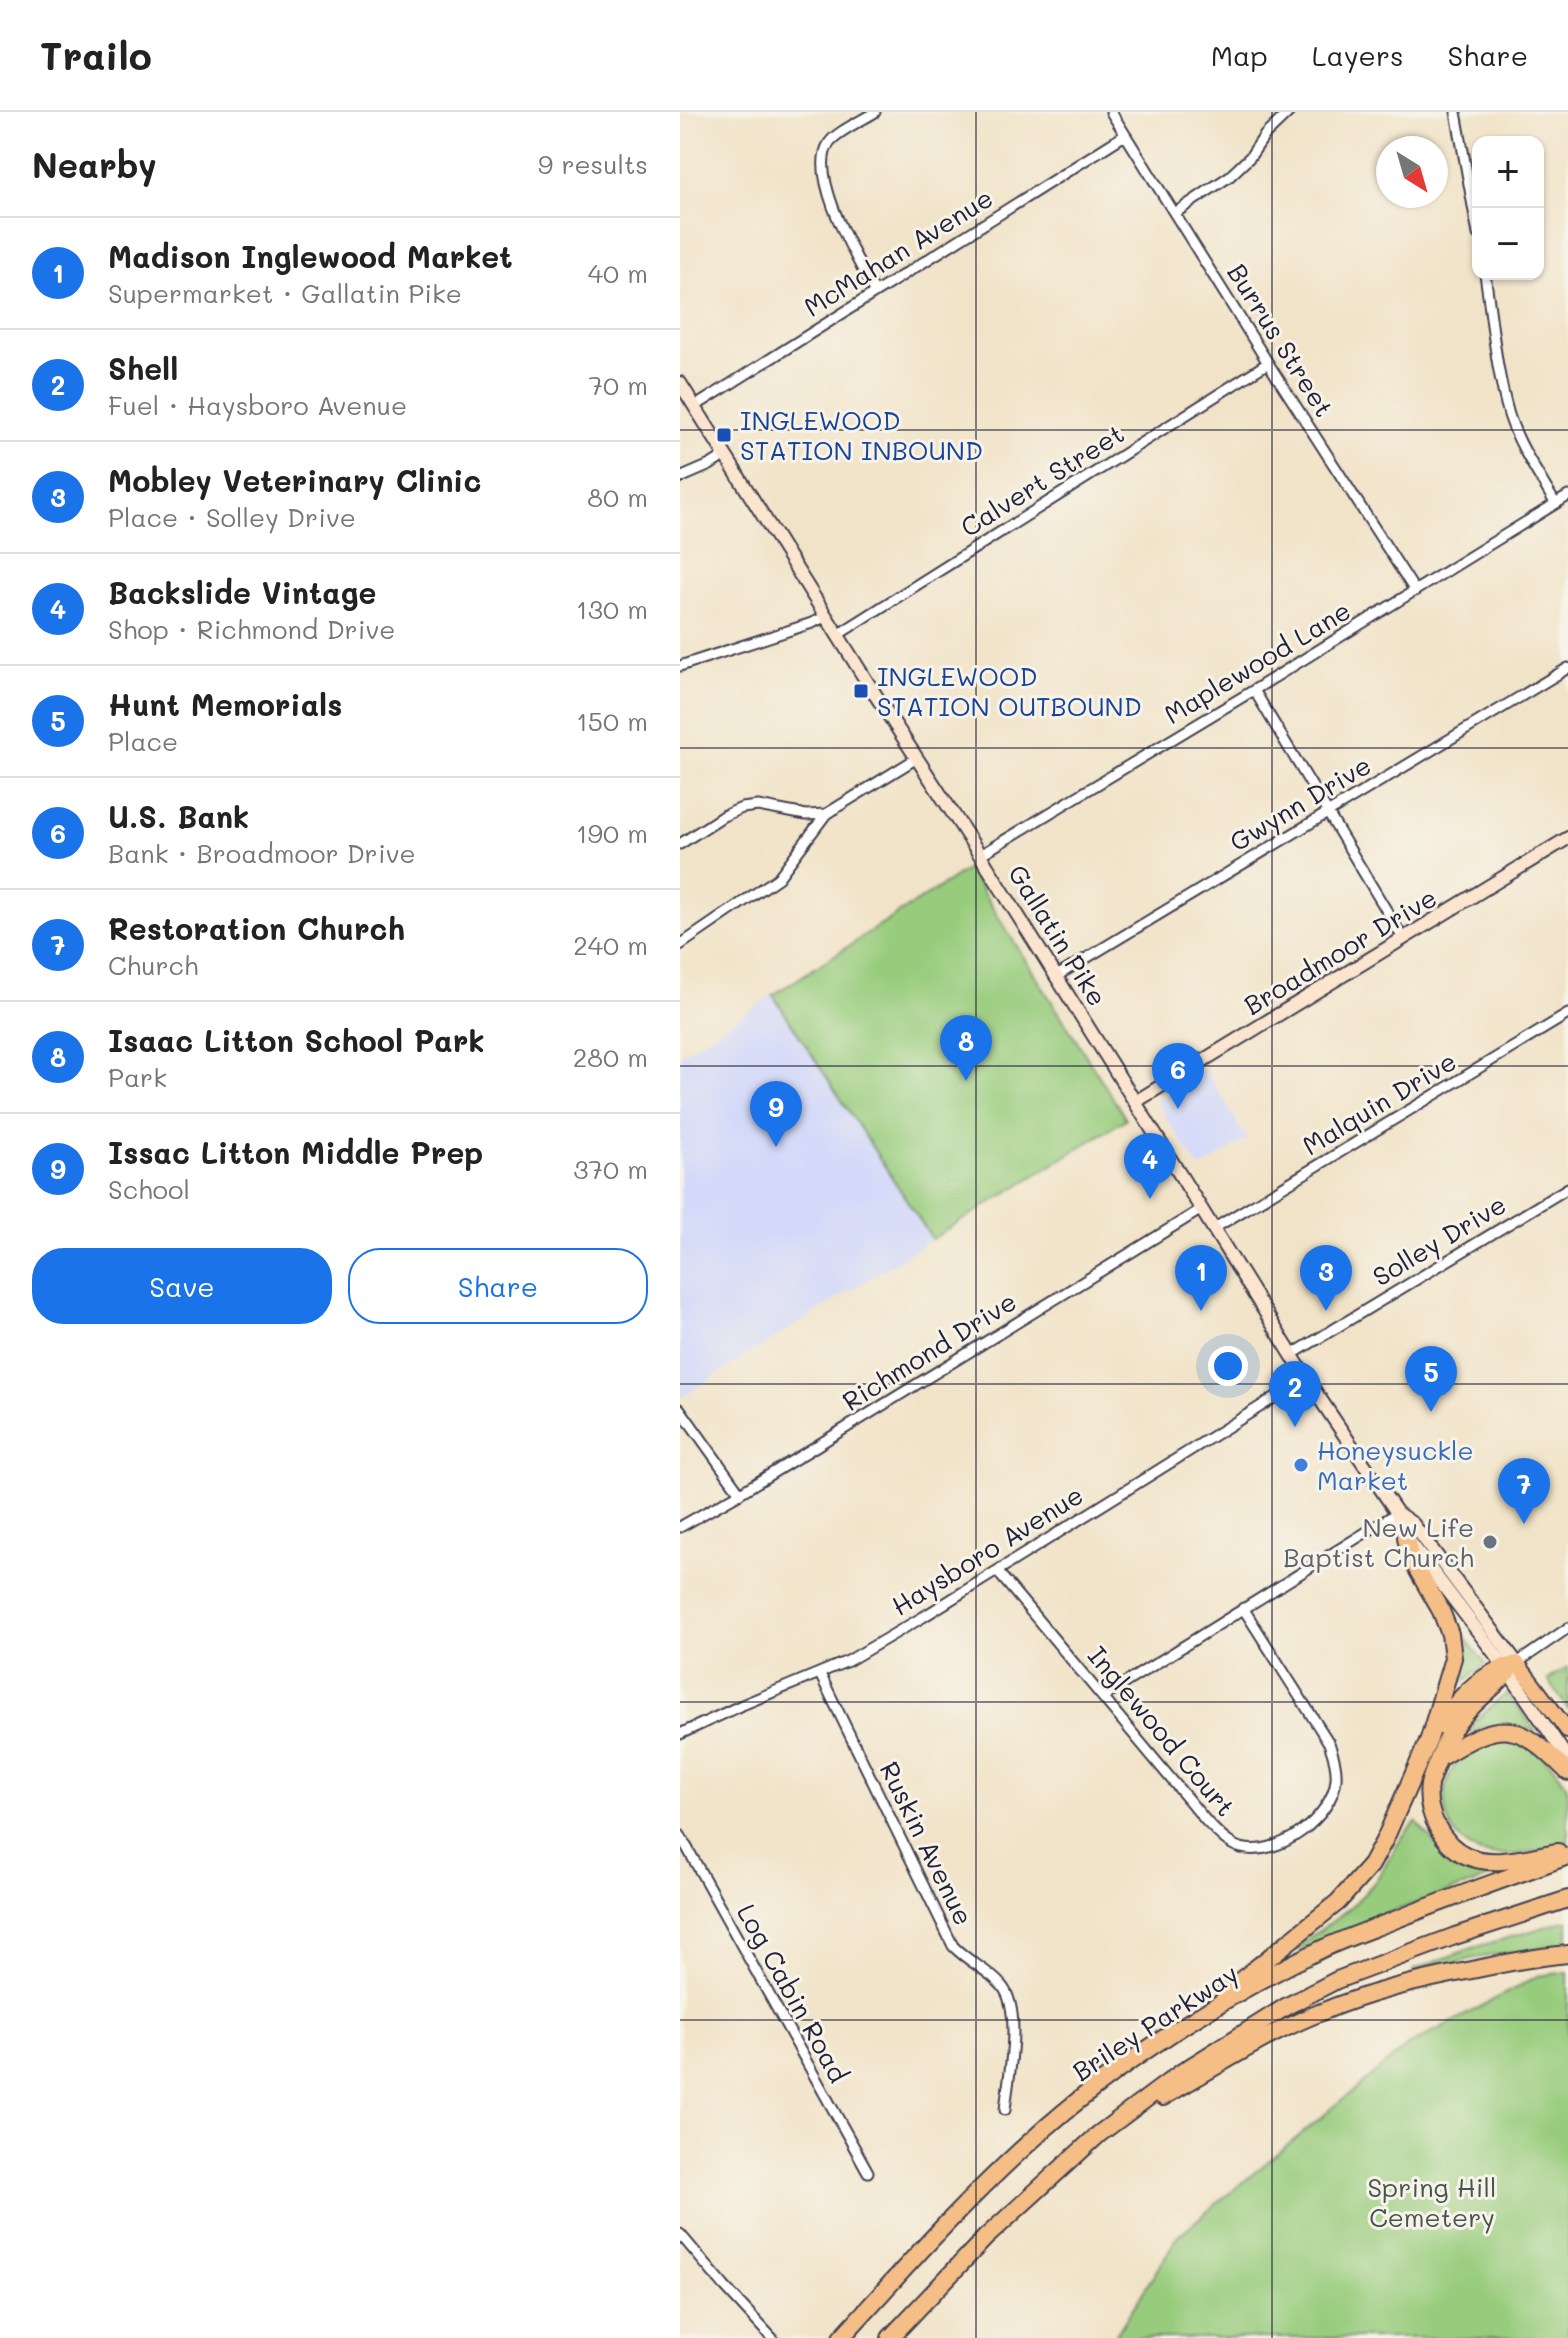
<!DOCTYPE html>
<meta charset="utf-8">
<style>
body{margin:0;font-family:Mali,sans-serif;background:#f2f2f2;color:#222}
.controls{position:absolute;right:24px;top:24px;display:grid;overflow:hidden;border-radius:16px;box-shadow:0 2px 6px #0004}
.controls button{width:72px;height:72px;display:grid;place-items:center;padding:0;border:0;border-bottom:2px solid #e0e0e0;background:#fff;color:#222;font:40px sans-serif}
.compass{position:absolute;left:696px;top:24px;width:72px;height:72px;border-radius:50%;background:#fff;box-shadow:0 2px 6px #0004;rotate:143deg}
.you{position:absolute;left:548px;top:1254px;width:28px;height:28px;margin:-20px;border:6px solid #fff;border-radius:50%;background:#1a73e8;box-shadow:0 0 0 12px #1a73e833}
.badge{display:grid;place-items:center;width:52px;height:52px;border-radius:50%;background:#1a73e8;color:#fff;font-size:26px;font-weight:700}
.pin{position:absolute;translate:-50% -66px;filter:drop-shadow(0 2px 4px #0008)}
.pin::after{content:'';position:absolute;top:42px;width:28px;height:24px;background:inherit;clip-path:polygon(0 0,100% 0,50% 100%)}
.list{margin:0;padding:0;list-style:none}
h2{display:flex;justify-content:space-between;align-items:center;height:104px;margin:0;padding:0 32px;font-size:34px}
h2 small{font-size:26px;font-weight:400;color:#767676}
.list li{display:grid;grid-template-columns:52px 1fr auto;gap:24px;align-items:center;box-sizing:border-box;height:112px;padding:0 32px;border-top:2px solid #e0e0e0}
.list b{display:block;font-size:30px;white-space:nowrap}
.list p{margin:0;font-size:26px;white-space:nowrap;color:#767676}
.list em{font-size:26px;font-style:normal;color:#767676}
.actions{display:flex;gap:16px;padding:24px 32px}
.actions a{flex:1;padding:18px 0;border:2px solid #1a73e8;border-radius:32px;text-align:center;font-size:28px;color:#1a73e8}
.actions .main{background:#1a73e8;color:#fff}
.map{position:relative;flex:none;width:888px;height:2226px;overflow:hidden}
header{display:flex;align-items:center;gap:48px;box-sizing:border-box;height:112px;padding:0 40px;background:#fff;border-bottom:2px solid #e0e0e0}
header strong{font-size:38px}
nav{display:flex;gap:44px;margin-inline-start:auto;font-size:28px}
main{display:flex}
aside{flex:1;background:#fff}
.map>svg:first-child{display:block}
</style>
<header>
<strong>Trailo</strong>
<nav><a>Map</a><a>Layers</a><a>Share</a></nav>
</header>
<main>
<aside>
<h2>Nearby<small>9 results</small></h2>
<ul class="list">
<li><span class="badge">1</span><div><b>Madison Inglewood Market</b><p>Supermarket · Gallatin Pike</p></div><em>40 m</em></li>
<li><span class="badge">2</span><div><b>Shell</b><p>Fuel · Haysboro Avenue</p></div><em>70 m</em></li>
<li><span class="badge">3</span><div><b>Mobley Veterinary Clinic</b><p>Place · Solley Drive</p></div><em>80 m</em></li>
<li><span class="badge">4</span><div><b>Backslide Vintage</b><p>Shop · Richmond Drive</p></div><em>130 m</em></li>
<li><span class="badge">5</span><div><b>Hunt Memorials</b><p>Place</p></div><em>150 m</em></li>
<li><span class="badge">6</span><div><b>U.S. Bank</b><p>Bank · Broadmoor Drive</p></div><em>190 m</em></li>
<li><span class="badge">7</span><div><b>Restoration Church</b><p>Church</p></div><em>240 m</em></li>
<li><span class="badge">8</span><div><b>Isaac Litton School Park</b><p>Park</p></div><em>280 m</em></li>
<li><span class="badge">9</span><div><b>Issac Litton Middle Prep</b><p>School</p></div><em>370 m</em></li>
</ul>
<div class="actions"><a class="main">Save</a><a>Share</a></div>
</aside>
<div class="map">
<svg width="888" height="2226" viewBox="0 0 888 2226">
<rect width="100%" height="100%" fill="#f7f3e8"/>
<filter id="ink" filterUnits="userSpaceOnUse"><feTurbulence type="fractalNoise" baseFrequency=".0125" numOctaves="2"/><feDisplacementMap in="SourceGraphic" scale="16" xChannelSelector="R" yChannelSelector="G"/><feConvolveMatrix kernelMatrix="1 2 1 2 8 2 1 2 1" color-interpolation-filters="sRGB"/></filter>
<filter id="wash" filterUnits="userSpaceOnUse"><feTurbulence type="fractalNoise" baseFrequency=".006" numOctaves="4" result="noise"/><feDisplacementMap in="SourceGraphic" scale="32" xChannelSelector="R" yChannelSelector="G"/><feGaussianBlur stdDeviation="1.8" result="paint"/><feColorMatrix in="noise" values="0 0 0 0 0 0 0 0 0 0 0 0 0 0 0 0 0 1.4 0 .05"/><feComposite in="paint" operator="in"/></filter>
<g filter="url(#wash)">
<rect width="100%" height="100%" fill="#f1e3c8"/>
<path fill="#d3d9f9" d="M93,883l159,244 -250,158 -2,-3v-339z
M526,958l41,69 -47,30 -45,-68z"/>
<path fill="#98cc7d" stroke="#5d775c" stroke-width="2" d="M288,757l158,250 -194,120 -159,-244z
M780,1519l26,33 -32,25 5,-24z
M888,1555v42l-20,-29z
M827,1581l29,38c-28,-7 -41,-10 -68,2l6,-11z
M822,1627c27,3 52,22 65,48 1,11 1,44 1,58 -23,5 -71,16 -92,6 -40,-20 -41,-72 -9,-99 10,-8 23,-11 35,-13z
M736,1710c17,19 33,40 60,47 10,3 23,1 31,3l-134,46 -76,33 -2,-4c28,-18 56,-37 78,-63 16,-20 24,-46 43,-62z
M888,1808v24l-93,14 -62,15v-3l57,-21z
M888,1860v366h-454l65,-103 230,-190 129,-69z"/>
</g>
<g filter="url(#ink)">
<g fill="none" stroke-linecap="round" stroke-linejoin="round">
<defs>
<path id="minor" d="M431,0l157,251 147,228
M776,0l22,122
M495,101l55,-37 20,-19 15,-22 24,-23
M805,162c7,46 11,96 24,141 10,31 30,60 46,88
M195,181c-17,-33 -68,-117 -46,-150 7,-11 34,-23 46,-31
M14,295l431,-272
M0,366l30,-13 16,-10
M159,522l429,-271
M0,554l132,-43 15,-7
M574,578l149,248
M0,732l43,-28 19,-8 16,-2 48,9 20,-1 91,-56
M300,743l274,-165 314,-194
M0,833l98,-67 48,-64
M375,865l513,-309
M533,1117l355,-215
M611,1243l277,-167
M0,1297l60,84
M0,1415l60,-34 460,-283
M317,1459l210,251c10,10 20,22 34,26 37,10 92,-31 95,-69 1,-13 -3,-24 -7,-36l-86,-135
M837,1551l51,-35
M140,1562l133,272c15,16 36,24 49,40 21,25 6,93 3,124
M424,1584l293,-183
M0,1622l62,-29 106,-44 75,-44 383,-239
M0,1723l188,337
M0,2122l44,52 48,52"/>
<path id="secondary" d="M0,271l189,302 111,170 155,247 171,276 91,135 7,21 101,133 63,92
M455,990l433,-264
M717,1401l16,11 104,139 -5,6"/>
<path id="primary" d="M825,1555l12,-4 51,68"/>
<path id="motorway" d="M828,1560c-18,20 -40,34 -55,57 -6,8 -22,47 -24,56 -4,27 13,60 38,71 28,12 63,0 91,-4
M759,1614c19,-27 35,-46 66,-59
M761,1645c62,-39 76,-36 127,15
M545,1881l113,-91 33,-37 14,-26 44,-100 24,-81 -3,-24 -9,-23 -31,-54 -4,-20
M483,1985c51,-29 101,-62 156,-84 49,-21 101,-33 153,-43 32,-7 63,-13 96,-16
M161,2226c61,-67 122,-136 190,-197 84,-77 190,-144 293,-193 22,-10 45,-18 68,-27 58,-23 117,-44 176,-65
M210,2226l95,-100 114,-104 83,-62 105,-66 50,-26 118,-44 113,-37"/>
</defs>
<use href="#minor" stroke="#413f50" stroke-width="13"/>
<use href="#secondary" stroke="#413f50" stroke-width="16"/>
<use href="#primary" stroke="#413f50" stroke-width="18"/>
<use href="#motorway" stroke="#413f50" stroke-width="20"/>
<use href="#minor" stroke="#fff" stroke-width="9"/>
<use href="#secondary" stroke="#fbe5cf" stroke-width="12"/>
<use href="#primary" stroke="#f6be87" stroke-width="14"/>
<use href="#motorway" stroke="#f6be87" stroke-width="16"/>
</g>
</g>
<path fill="none" stroke="#22223b" stroke-width="2" stroke-opacity="0.55" d="M296,0v2226M592,0v2226M0,318h888M0,636h888M0,954h888M0,1272h888M0,1590h888M0,1908h888"/>
<g fill="#1a4fb4" stroke="#f7f3e8" stroke-width="3">
<rect x="36" y="315" width="16" height="16" rx="4"/>
<rect x="173" y="571" width="16" height="16" rx="4"/>
</g>
<circle fill="#3f7fe0" stroke="#f7f3e8" stroke-width="3" cx="621" cy="1353" r="8"/>
<circle fill="#6b7280" stroke="#f7f3e8" stroke-width="3" cx="810" cy="1430" r="8"/>
<g text-anchor="middle" dominant-baseline="central" stroke-width="6" stroke-linejoin="round" paint-order="stroke">
<g font-size="26" fill="#22223b" stroke="#f7f3e8">
<text transform="translate(218 140) rotate(-32)">McMahan Avenue</text>
<text transform="translate(601 228) rotate(58)">Burrus Street</text>
<text transform="translate(362 368) rotate(-32)">Calvert Street</text>
<text transform="translate(577 550) rotate(-31)">Maplewood Lane</text>
<text transform="translate(620 691) rotate(-31)">Gwynn Drive</text>
<text transform="translate(378 823) rotate(58)">Gallatin Pike</text>
<text transform="translate(660 839) rotate(-31)">Broadmoor Drive</text>
<text transform="translate(699 991) rotate(-31)">Malquin Drive</text>
<text transform="translate(759 1128) rotate(-31)">Solley Drive</text>
<text transform="translate(249 1239) rotate(-32)">Richmond Drive</text>
<text transform="translate(307 1438) rotate(-32)">Haysboro Avenue</text>
<text transform="translate(482 1619) rotate(50)">Inglewood Court</text>
<text transform="translate(247 1731) rotate(64)">Ruskin Avenue</text>
<text transform="translate(113 1881) rotate(61)">Log Cabin Road</text>
<text transform="translate(475 1910) rotate(-33)">Briley Parkway</text>
</g>
<g font-size="26" fill="#164399" stroke="#f7f3e8" text-anchor="start">
<text x="60" y="308">INGLEWOOD<tspan x="60" dy="30">STATION INBOUND</tspan></text>
<text x="197" y="564">INGLEWOOD<tspan x="197" dy="30">STATION OUTBOUND</tspan></text>
</g>
<g font-size="26" fill="#366cbe" stroke="#f7f3e8" text-anchor="start">
<text x="637" y="1338">Honeysuckle<tspan x="637" dy="30">Market</tspan></text>
</g>
<g font-size="26" fill="#5b616d" stroke="#f7f3e8" text-anchor="end">
<text x="794" y="1415">New Life<tspan x="794" dy="30">Baptist Church</tspan></text>
</g>
<g font-size="26" fill="#45554f" stroke="#f7f3e8">
<text x="752" y="2075">Spring Hill<tspan x="752" dy="30">Cemetery</tspan></text>
</g>
</g>
</svg>
<div class="controls">
<button>+</button>
<button>−</button>
</div>
<svg class="compass" viewBox="-18 -18 36 36"><path d="M0-13l5 13h-10z" fill="#e53935"/><path d="M0 13l5-13h-10z" fill="#767676"/></svg>
<div class="you"></div>
<div class="pin badge" style="left:521px;top:1199px">1</div>
<div class="pin badge" style="left:615px;top:1315px">2</div>
<div class="pin badge" style="left:646px;top:1199px">3</div>
<div class="pin badge" style="left:470px;top:1087px">4</div>
<div class="pin badge" style="left:751px;top:1300px">5</div>
<div class="pin badge" style="left:498px;top:997px">6</div>
<div class="pin badge" style="left:844px;top:1412px">7</div>
<div class="pin badge" style="left:286px;top:969px">8</div>
<div class="pin badge" style="left:96px;top:1035px">9</div>
</div>
</main>
